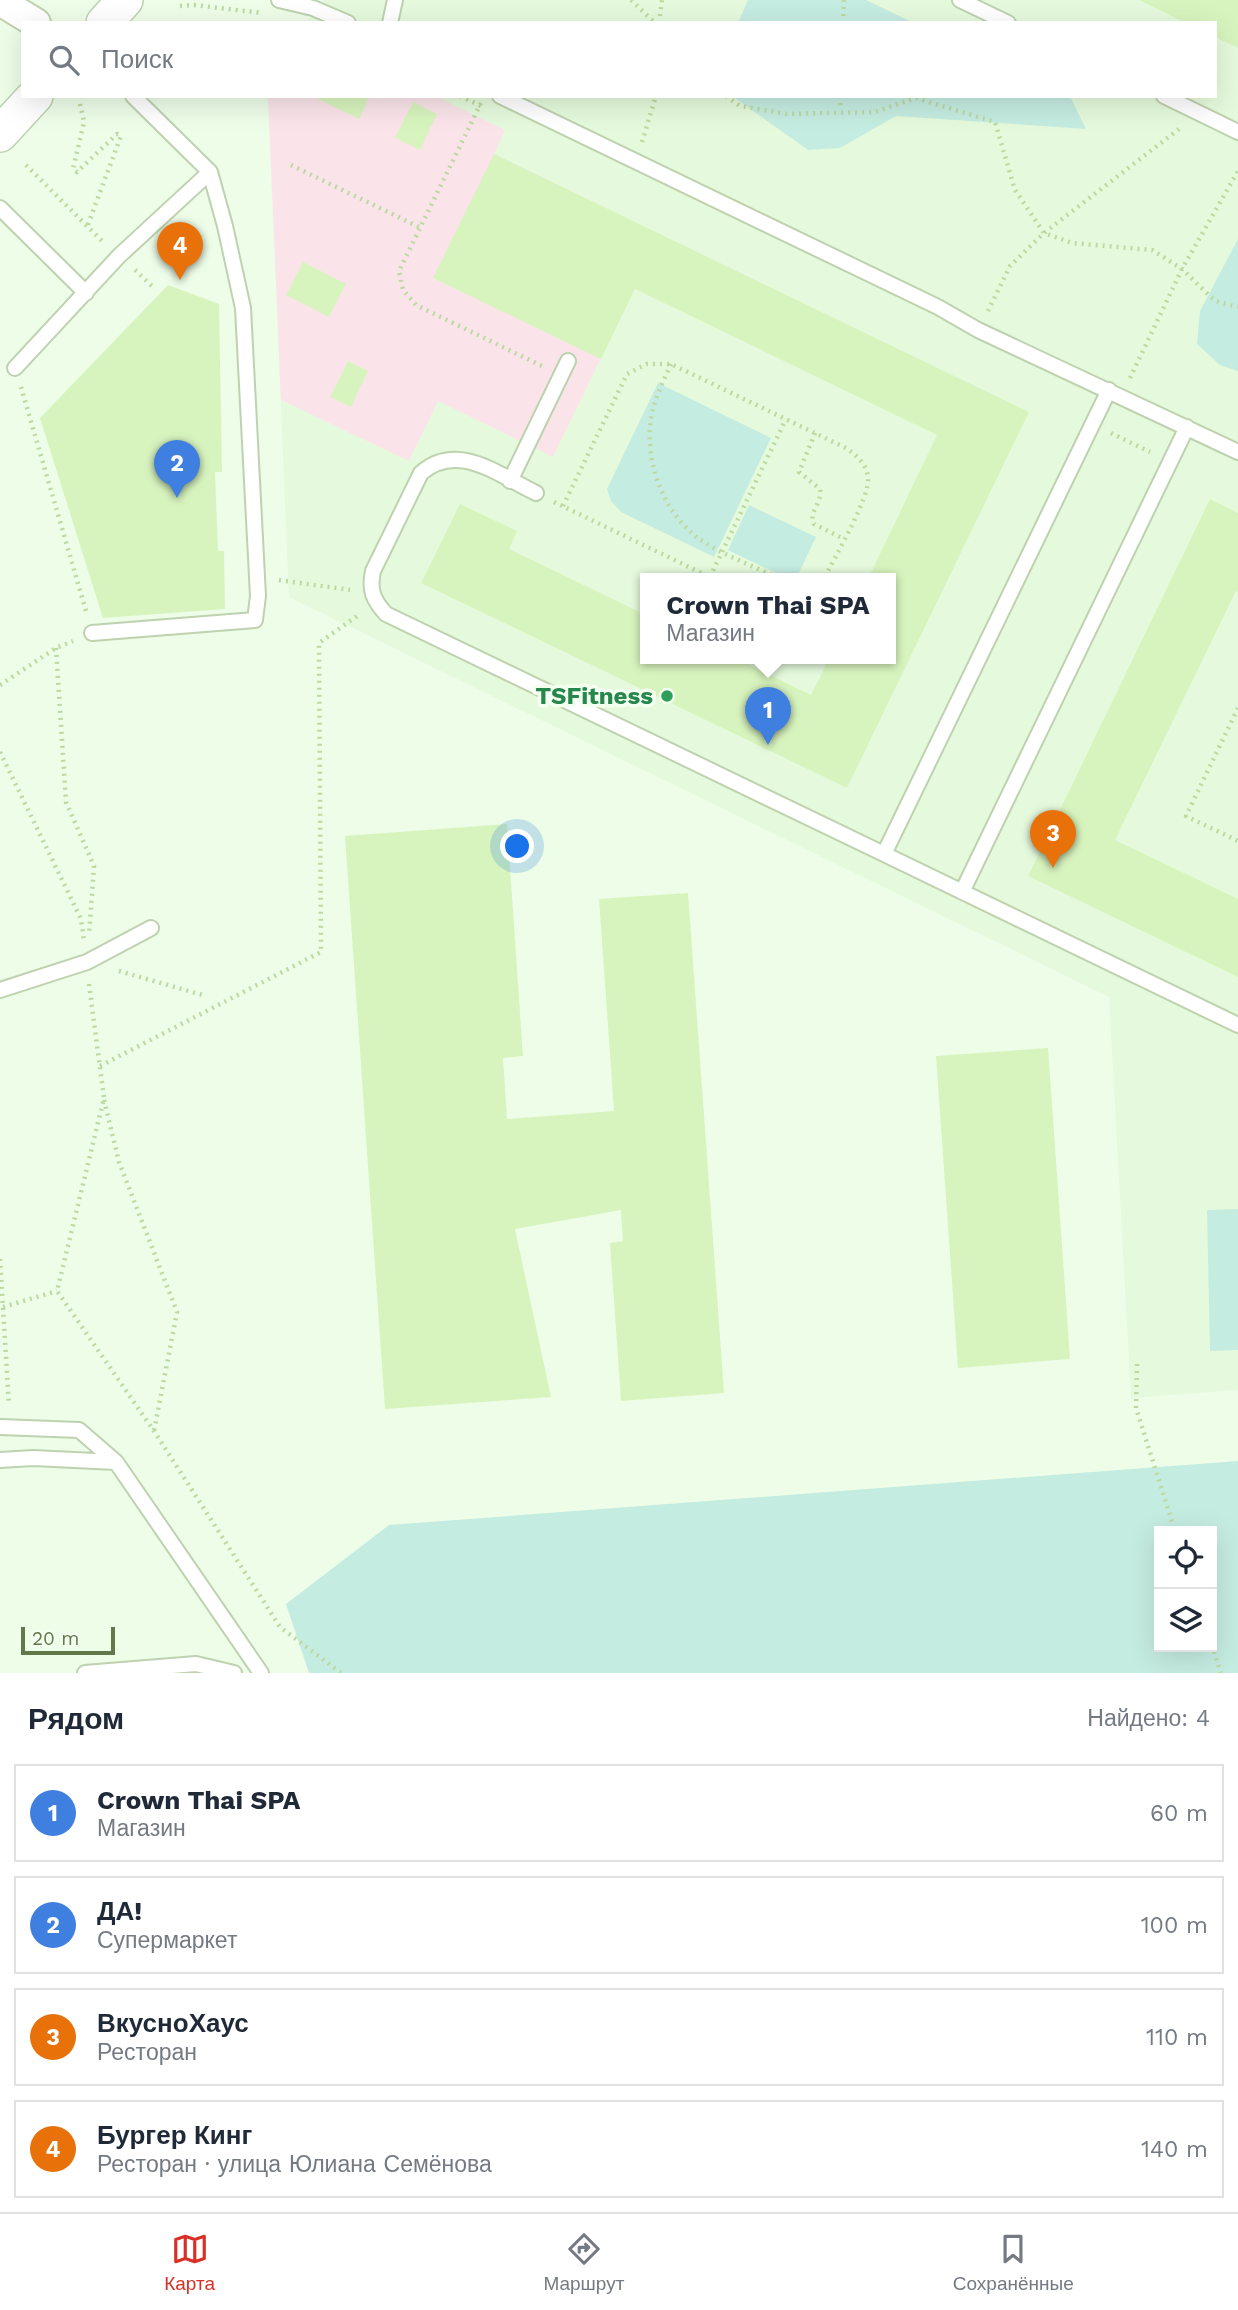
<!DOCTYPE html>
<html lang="ru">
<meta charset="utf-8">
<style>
body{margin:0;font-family:"Work Sans",sans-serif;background:#f6f6f7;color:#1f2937}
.controls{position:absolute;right:21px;bottom:21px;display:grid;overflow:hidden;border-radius:0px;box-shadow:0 7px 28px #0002}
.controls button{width:63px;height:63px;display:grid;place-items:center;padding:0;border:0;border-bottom:2px solid #e0e1e3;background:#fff;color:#1f2937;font:35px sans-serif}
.scale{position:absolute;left:21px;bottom:18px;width:94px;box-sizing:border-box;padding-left:7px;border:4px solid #62784a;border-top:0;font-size:19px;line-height:24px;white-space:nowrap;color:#62784a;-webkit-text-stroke:5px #f3ffef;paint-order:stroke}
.you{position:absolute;left:518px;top:847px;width:24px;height:24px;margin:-18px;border:5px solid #fff;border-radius:50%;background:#1a73e8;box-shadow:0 0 0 10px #1a73e833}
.badge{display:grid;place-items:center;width:46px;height:46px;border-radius:50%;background:#d93025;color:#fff;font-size:23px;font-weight:700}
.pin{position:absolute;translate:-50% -58px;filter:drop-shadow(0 2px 4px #0008)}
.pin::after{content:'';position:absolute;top:37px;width:24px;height:21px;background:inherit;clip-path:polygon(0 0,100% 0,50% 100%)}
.popup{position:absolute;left:640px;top:573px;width:256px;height:91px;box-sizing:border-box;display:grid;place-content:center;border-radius:0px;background:#fff;filter:drop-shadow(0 2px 5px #0005);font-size:23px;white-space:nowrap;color:#747a83}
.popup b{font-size:26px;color:#1f2937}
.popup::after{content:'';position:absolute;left:50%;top:100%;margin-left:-14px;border:14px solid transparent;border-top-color:#fff}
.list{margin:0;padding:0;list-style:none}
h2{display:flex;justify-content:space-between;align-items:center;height:91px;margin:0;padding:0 28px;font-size:30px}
h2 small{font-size:23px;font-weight:400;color:#747a83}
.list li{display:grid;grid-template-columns:46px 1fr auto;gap:21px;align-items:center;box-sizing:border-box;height:98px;margin:0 14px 14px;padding:0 14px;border:2px solid #e0e1e3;border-radius:0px}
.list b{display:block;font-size:26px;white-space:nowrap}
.list p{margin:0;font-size:23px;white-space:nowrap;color:#747a83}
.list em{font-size:23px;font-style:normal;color:#747a83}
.icon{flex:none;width:38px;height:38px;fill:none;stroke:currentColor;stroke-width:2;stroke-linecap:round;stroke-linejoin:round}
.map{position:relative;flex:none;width:1238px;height:1673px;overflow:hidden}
.search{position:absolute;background:#fff;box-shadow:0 7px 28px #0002;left:21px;right:21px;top:21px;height:77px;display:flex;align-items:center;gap:18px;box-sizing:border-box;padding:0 24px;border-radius:0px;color:#747a83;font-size:26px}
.sheet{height:539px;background:#fff}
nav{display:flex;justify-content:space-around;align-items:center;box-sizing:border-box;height:98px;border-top:2px solid #e0e1e3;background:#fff;font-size:19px;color:#747a83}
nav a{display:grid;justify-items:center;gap:4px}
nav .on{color:#d93025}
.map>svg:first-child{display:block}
</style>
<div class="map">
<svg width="1238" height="1673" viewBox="0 0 1238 1673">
<rect width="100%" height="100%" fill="#edfde8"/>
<path fill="#e5fadc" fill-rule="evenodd" d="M323,0h915v1390l-107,8 -22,-401 -820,-400 -21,-501h947v-73h-909zM646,579h244v80h-244z"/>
<path fill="#fae4e9" d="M268,96h167l70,34 -11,24 112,54 -31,64 55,26 -77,159 -115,-56 -29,60 -128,-61z"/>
<path fill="#c5ece1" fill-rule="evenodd" d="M748,0h118l48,23h-176z
M732,96h338l16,33 -190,-13 -56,32 -32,2z
M1238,239v132l-18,-6 -23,-21 3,-33z
M658,383l113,55 -57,119 -93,-45 -10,-11 -4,-12z
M749,505l67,32 -20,42h-8l-60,-29z
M1238,1209v141l-28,1 -3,-141z
M1238,1461v212h-929l-23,-69 103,-79zM1159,1531h53v116h-53z"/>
<path fill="#d8f4be" d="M1139,0h99v48l-23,-11v-14h-29z
M312,96h58l-11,23z
M413,102l24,12 -17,36 -25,-12z
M494,154l535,258 -182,376 -426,-205 39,-79 57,27 -8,18 137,66v44h91l74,36 18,-36h61v-80h-22l69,-144 -302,-146 -34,70 -168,-81z
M303,262l43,22 -17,33 -43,-22z
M168,285l51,19 3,168h-7l3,79h6l1,58 -122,9 -63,-200z
M348,361l20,10 -17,36 -21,-10z
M1210,499l28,14v79l-2,-1 -121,249 123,59v78l-210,-101z
M507,824l16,232 -20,2 4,61 107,-8 -15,-212 89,-6 36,500 -103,8 -11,-158 13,-2 -2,-31 -106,19 36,168 -166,12 -40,-573z
M1048,1048l22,311 -112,9 -22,-312z"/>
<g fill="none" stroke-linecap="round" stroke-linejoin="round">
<defs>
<path id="service" d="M279,0l34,8 35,15
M960,0l48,23
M390,23l5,-23
M500,96l438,211 40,23 260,122
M1164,96l74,36
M0,208l86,85
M15,368l104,-112 91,-84
M510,481l58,-120
M536,493c-38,-18 -78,-52 -115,-20l-48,98c-4,19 0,29 13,43l498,240 225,-464
M92,633l163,-13 3,-24 -15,-288 -18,-82 -15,-54 -77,-76
M884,854l354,171
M962,892l225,-465
M0,990l87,-28 64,-34
M0,1427l79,3 37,32 145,211
M0,1460l33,-2 83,4
M85,1673l111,-9 38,9"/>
<path id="minor" d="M0,1l36,22"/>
<path id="tertiary" d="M104,23l21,-23
M0,134l35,-38"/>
</defs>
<use href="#service" stroke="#bed2af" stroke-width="18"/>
<use href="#minor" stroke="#bed2af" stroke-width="32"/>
<use href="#tertiary" stroke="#bed2af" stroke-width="38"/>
<path stroke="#bcd9a1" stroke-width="4.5" stroke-dasharray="2 5" stroke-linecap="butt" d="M631,0l24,23
M180,6l14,-1 68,8
M659,23l3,-23
M843,23l1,-23
M460,96l21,10
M726,96l14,10 47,8 88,-2 41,-14 79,24 20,68 29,43 28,10 80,7 30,19 33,32 23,6
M840,96l1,14
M481,103l-82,168 4,19 13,15 126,61
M80,104l4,18 -11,47 4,3 40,-38 4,2 -34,91
M642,142l14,-46
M26,165l76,76
M291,165l130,63
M135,270l17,16
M988,311l22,-45 34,-33 135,-104
M671,364c-8,18 -17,35 -20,55 -7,46 15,101 56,125 23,14 49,23 73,35
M1130,378l52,-109 56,-98
M21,387l65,224
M815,433l-16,39 21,17c3,13 -12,23 -6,35l30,15
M1111,433l39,19
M554,502l160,77
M563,506l64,-132 20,-10h24l175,84c11,8 21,16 22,30 2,20 -34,80 -44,101
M710,577l76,-158
M279,580l71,10
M56,648l10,154 28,64 -5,69
M0,685l56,-37 17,-7
M1238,708l-52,108 52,25
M0,752l81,167 3,22
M119,971l87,25
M89,984l15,114 -47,193 97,140 126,196 61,46
M100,1066l221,-114 -2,-309 41,-29
M104,1100l15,62 58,150 -23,119
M0,1259l9,146
M3,1307l54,-16
M1137,1364l-1,44 39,123
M1212,1645l9,28"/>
<use href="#service" stroke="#fff" stroke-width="14"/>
<use href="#minor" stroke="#fff" stroke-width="28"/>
<use href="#tertiary" stroke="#fff" stroke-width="35"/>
</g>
<circle fill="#2e9e5b" stroke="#f3ffef" stroke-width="2.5" cx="667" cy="696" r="7"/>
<g text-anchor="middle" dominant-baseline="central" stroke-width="7" stroke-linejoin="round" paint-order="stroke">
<g font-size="24" font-weight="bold" fill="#27864d" stroke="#f3ffef" text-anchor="end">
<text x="653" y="696">TSFitness</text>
</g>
</g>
</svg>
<div class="controls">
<button><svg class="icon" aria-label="locate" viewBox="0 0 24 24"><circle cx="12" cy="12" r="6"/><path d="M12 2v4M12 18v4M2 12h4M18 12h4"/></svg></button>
<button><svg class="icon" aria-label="layers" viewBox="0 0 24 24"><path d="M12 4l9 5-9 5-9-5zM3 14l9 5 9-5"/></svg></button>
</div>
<div class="scale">20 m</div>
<div class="you"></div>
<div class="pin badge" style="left:768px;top:745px;background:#3f7fe0">1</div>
<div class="popup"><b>Crown Thai SPA</b>Магазин</div>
<div class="pin badge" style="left:177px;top:498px;background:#3f7fe0">2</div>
<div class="pin badge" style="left:1053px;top:868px;background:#e8710a">3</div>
<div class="pin badge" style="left:180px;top:280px;background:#e8710a">4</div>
<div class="search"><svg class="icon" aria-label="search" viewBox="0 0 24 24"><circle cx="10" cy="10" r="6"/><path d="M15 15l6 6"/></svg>Поиск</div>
</div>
<section class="sheet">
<h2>Рядом<small>Найдено: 4</small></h2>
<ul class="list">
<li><span class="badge" style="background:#3f7fe0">1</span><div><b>Crown Thai SPA</b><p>Магазин</p></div><em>60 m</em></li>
<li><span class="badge" style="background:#3f7fe0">2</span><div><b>ДА!</b><p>Супермаркет</p></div><em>100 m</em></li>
<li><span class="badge" style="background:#e8710a">3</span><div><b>ВкусноХаус</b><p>Ресторан</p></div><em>110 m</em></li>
<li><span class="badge" style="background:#e8710a">4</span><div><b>Бургер Кинг</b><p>Ресторан · улица Юлиана Семёнова</p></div><em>140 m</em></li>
</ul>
</section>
<nav>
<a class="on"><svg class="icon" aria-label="map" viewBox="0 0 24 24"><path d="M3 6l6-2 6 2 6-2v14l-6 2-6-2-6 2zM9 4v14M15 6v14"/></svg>Карта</a>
<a><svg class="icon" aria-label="directions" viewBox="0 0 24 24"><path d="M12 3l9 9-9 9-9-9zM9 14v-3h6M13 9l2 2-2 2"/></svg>Маршрут</a>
<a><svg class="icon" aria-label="saved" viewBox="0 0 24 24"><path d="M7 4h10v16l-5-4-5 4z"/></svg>Сохранённые</a>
</nav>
